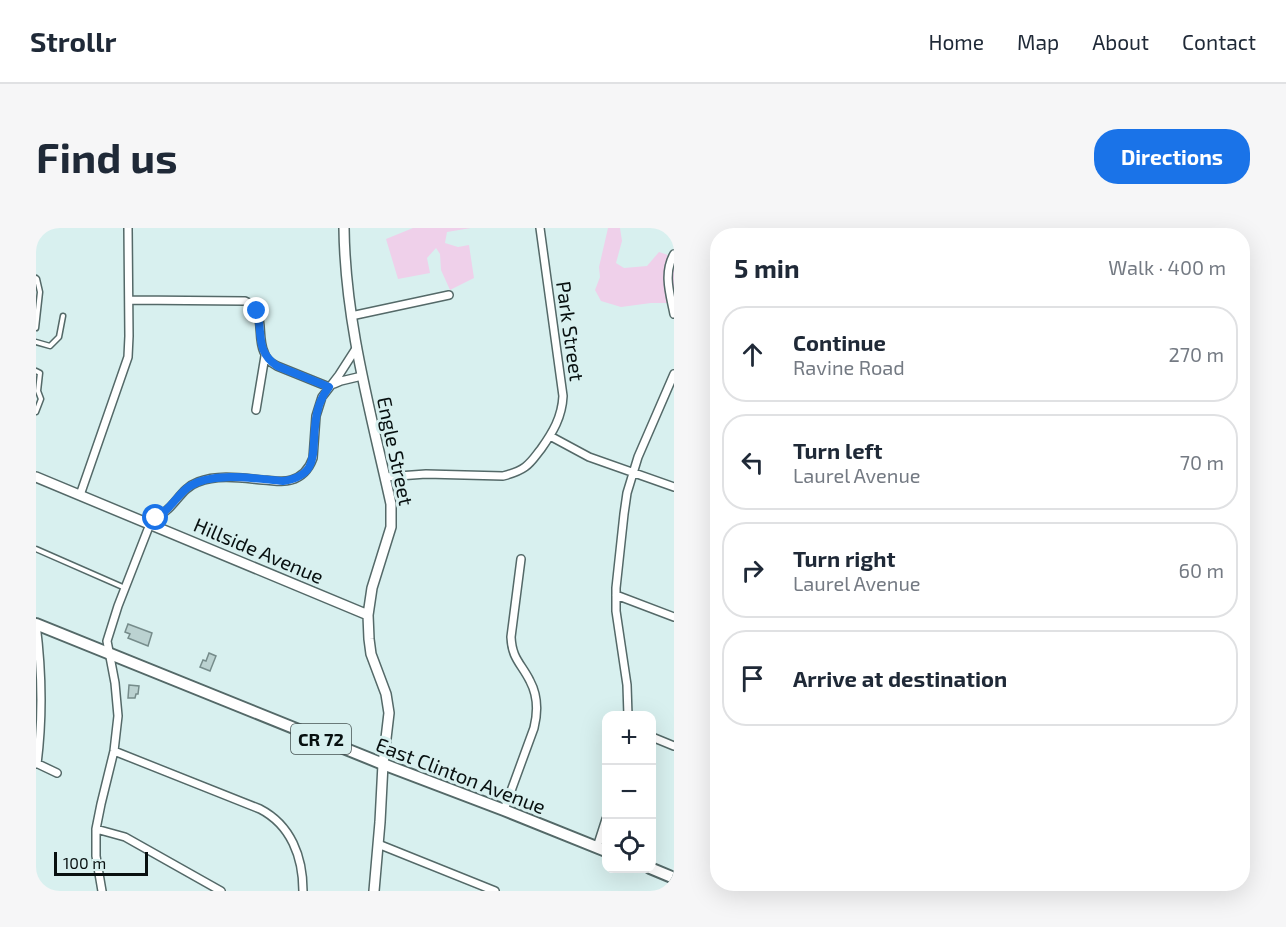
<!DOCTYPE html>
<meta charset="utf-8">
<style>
body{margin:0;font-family:"Exo 2",sans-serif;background:#f6f6f7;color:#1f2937}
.controls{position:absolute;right:18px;bottom:18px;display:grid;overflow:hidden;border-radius:12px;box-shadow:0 6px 24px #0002}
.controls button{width:54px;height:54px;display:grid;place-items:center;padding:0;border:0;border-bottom:2px solid #e0e1e3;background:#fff;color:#1f2937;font:30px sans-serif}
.scale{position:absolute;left:18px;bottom:15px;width:94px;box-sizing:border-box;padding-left:6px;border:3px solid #081010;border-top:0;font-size:16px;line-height:21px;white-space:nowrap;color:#081010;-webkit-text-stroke:4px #d8f0ef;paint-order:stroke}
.stop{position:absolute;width:18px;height:18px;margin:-14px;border:4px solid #1a73e8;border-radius:50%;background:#fff}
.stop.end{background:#1a73e8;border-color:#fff;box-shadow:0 2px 6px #0008}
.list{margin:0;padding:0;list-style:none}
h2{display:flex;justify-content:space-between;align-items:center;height:78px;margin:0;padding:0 24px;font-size:26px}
h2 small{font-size:20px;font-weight:400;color:#747a83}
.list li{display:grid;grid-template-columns:39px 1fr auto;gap:18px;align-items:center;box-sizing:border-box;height:96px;margin:0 12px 12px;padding:0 12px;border:2px solid #e0e1e3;border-radius:24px}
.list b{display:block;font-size:22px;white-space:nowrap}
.list p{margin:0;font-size:20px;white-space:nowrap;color:#747a83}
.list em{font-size:20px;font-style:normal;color:#747a83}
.icon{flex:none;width:33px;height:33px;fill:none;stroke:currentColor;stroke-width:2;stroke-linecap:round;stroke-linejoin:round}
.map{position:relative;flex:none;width:638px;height:663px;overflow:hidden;border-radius:24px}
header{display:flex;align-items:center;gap:36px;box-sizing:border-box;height:84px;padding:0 30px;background:#fff;border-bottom:2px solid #e0e1e3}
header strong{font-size:28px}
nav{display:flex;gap:33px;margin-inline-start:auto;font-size:21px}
.intro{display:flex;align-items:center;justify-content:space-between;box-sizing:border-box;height:144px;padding:0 36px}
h1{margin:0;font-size:42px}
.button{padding:15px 27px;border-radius:24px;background:#1a73e8;color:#fff;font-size:21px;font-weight:700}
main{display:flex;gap:36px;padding:0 36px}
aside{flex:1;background:#fff;border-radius:24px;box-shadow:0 6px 24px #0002}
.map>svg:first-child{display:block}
</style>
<header>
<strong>Strollr</strong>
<nav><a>Home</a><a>Map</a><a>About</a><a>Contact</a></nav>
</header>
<div class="intro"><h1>Find us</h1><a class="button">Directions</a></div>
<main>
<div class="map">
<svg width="638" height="663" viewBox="0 0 638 663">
<rect width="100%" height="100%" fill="#d8f0ef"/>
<path fill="#efd0ea" d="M377,0h58l-24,4 -2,11 13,4 11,-2 5,33 -24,12 -9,-20 -1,-16 -4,-6 -9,10 3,15 -32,6 -12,-40z
M572,0h12l2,13 -6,22 8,5 23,-2 12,-14 15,5v46h-23l-30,4 -20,-6 -6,-11 5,-13 -1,-10z"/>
<path fill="#bbd2d1" stroke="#768c8b" stroke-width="1.5" d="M92,396l24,9 -4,13 -20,-8 2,-4 -5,-2z
M173,425l7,3 -6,15 -10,-4 3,-7 3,1z
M93,457l10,1 -1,8h-2l-1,4h-7z"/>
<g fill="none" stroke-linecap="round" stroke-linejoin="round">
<defs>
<path id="service" d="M0,50l1,1 3,13 -4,36
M0,114l14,4 9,-9 4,-21
M0,143l4,2 -2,18 3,8 -5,13
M0,321l89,39"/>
<path id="minor" d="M638,26c-11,19 -4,40 0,60
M93,72l116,1c22,8 11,34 19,51 2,7 7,11 13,14l52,21
M315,88l98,-21
M298,156l7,-3 21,-5
M220,182l9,-54
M514,208l39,21 85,30
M349,249l41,-3 77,2c8,-2 15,-4 22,-9 7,-5 11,-12 16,-18 12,-17 21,-32 22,-53l-23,-168
M44,267l48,-138 1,-21 -1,-108
M580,367l58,22
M0,396c6,47 7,93 1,140
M592,488l-1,-31 -11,-74v-23l8,-74 3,-21 11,-36 36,-83
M616,509l22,9
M78,523l146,58c31,16 43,48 43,82
M0,535l21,10
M468,582l30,-82c4,-16 4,-32 -4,-47 -9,-18 -18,-22 -19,-44l10,-78
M60,601l29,8 96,54
M342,616l117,47
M561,619l9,-28
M66,663l-6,-35v-27l5,-25 13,-53 4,-35 -3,-33 -8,-42 11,-35 32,-82c5,-6 12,-9 18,-15 10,-9 16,-22 30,-27 20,-8 44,-4 65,-2 9,0 19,3 28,0 11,-3 18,-11 22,-22l3,-42 6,-19 17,-22 18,-28"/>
<path id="tertiary" d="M308,0c1,94 27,185 47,276v23l-19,61 -4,27 1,24 2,15 15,40 3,19 -6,51 -3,58 -6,69
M0,249l332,138"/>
<path id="primary" d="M0,396l347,140 121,46 102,41
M614,640l24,10"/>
</defs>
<use href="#service" stroke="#546968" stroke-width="7"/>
<use href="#minor" stroke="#546968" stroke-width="10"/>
<use href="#tertiary" stroke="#546968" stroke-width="12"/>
<use href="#primary" stroke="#546968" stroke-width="14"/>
<use href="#service" stroke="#fff" stroke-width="4"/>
<use href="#minor" stroke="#fff" stroke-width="7"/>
<use href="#tertiary" stroke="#fff" stroke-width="9"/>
<use href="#primary" stroke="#fff" stroke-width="10"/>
</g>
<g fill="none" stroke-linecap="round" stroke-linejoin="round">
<path stroke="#1a73e8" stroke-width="8" d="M120,290c5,-4 10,-7 14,-12 7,-7 12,-15 20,-20 23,-15 67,-7 93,-5 36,-5 29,-28 32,-54 1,-15 5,-29 14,-40l-52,-21c-22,-15 -14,-33 -20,-55"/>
</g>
<g text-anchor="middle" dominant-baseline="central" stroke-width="6" stroke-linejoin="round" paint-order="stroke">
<rect fill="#d8f0ef" stroke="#465353" stroke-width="1.5" x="255" y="496" width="60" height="30" rx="4.5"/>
<g font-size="18" font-weight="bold" fill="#081010">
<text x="285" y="511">CR 72</text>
</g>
<g font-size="20" fill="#081010" stroke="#d8f0ef">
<text transform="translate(535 103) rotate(82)">Park Street</text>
<text transform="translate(360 223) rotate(78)">Engle Street</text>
<text transform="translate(223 322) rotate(23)">Hillside Avenue</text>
<text transform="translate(425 547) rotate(21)">East Clinton Avenue</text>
</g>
</g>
</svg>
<div class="controls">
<button>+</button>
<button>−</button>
<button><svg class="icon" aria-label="locate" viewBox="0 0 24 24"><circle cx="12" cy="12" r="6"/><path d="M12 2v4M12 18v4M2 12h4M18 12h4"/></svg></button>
</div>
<div class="scale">100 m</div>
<div class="stop" style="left:120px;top:290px"></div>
<div class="stop end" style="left:221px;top:83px"></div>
</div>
<aside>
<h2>5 min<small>Walk · 400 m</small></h2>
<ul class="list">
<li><svg class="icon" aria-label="ahead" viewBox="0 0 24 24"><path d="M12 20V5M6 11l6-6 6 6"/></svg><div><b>Continue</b><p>Ravine Road</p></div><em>270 m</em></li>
<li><svg class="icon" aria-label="left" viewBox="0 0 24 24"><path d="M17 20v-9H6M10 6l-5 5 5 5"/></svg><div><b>Turn left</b><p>Laurel Avenue</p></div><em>70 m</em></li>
<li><svg class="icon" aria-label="right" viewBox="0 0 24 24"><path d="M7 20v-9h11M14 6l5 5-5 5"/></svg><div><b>Turn right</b><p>Laurel Avenue</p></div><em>60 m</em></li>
<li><svg class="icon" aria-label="arrive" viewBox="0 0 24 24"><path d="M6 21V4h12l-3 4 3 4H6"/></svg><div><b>Arrive at destination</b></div></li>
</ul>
</aside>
</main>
